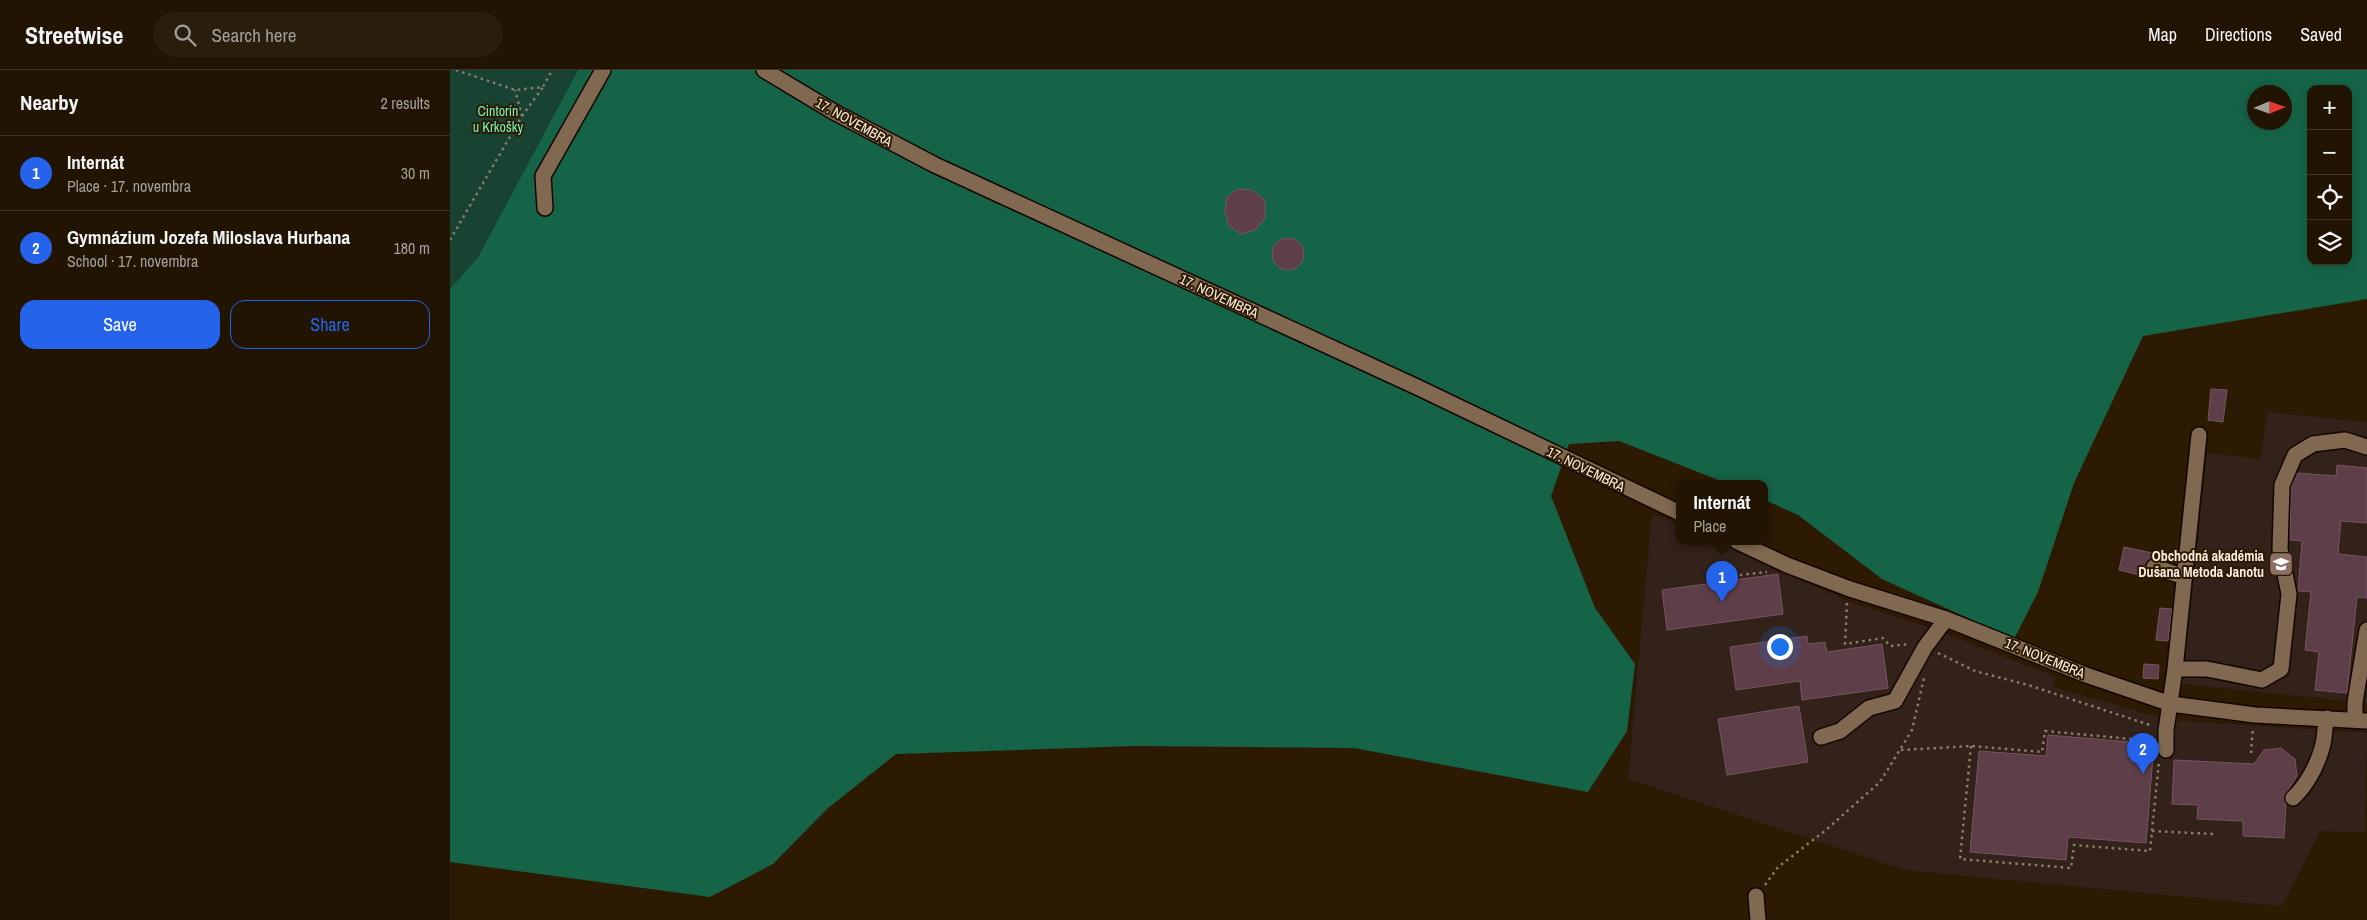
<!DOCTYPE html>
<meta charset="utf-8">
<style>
body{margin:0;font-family:"Archivo Narrow",sans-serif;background:#2a1d0c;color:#f1f3f6}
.controls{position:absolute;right:15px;top:15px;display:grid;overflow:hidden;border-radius:10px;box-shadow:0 2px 8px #0003}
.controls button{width:45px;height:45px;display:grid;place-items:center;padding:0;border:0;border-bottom:1px solid #3f3324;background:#221402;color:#f1f3f6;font:25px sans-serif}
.compass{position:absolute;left:1797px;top:15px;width:45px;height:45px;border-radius:50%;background:#221402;box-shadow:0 2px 8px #0003;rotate:88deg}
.you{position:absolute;left:1329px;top:576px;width:18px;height:18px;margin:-12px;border:4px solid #fff;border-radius:50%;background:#1a73e8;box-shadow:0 0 0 8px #1a73e833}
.badge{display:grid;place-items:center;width:32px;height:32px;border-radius:50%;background:#2563eb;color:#fff;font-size:16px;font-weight:700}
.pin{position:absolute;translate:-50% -41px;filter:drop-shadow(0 1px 2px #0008)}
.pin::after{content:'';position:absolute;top:26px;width:18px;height:15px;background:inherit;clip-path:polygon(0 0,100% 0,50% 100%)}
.popup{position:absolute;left:1226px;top:410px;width:92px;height:65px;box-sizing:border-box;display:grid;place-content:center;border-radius:10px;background:#221402;filter:drop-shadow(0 1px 4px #0005);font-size:16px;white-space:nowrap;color:#a29e99}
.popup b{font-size:19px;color:#f1f3f6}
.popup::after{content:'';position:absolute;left:50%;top:100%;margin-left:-10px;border:10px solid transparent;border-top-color:#221402}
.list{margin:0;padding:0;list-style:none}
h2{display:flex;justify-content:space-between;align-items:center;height:65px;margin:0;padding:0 20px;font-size:21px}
h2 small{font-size:16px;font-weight:400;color:#a29e99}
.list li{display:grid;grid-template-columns:32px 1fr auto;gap:15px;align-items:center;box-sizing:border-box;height:75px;padding:0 20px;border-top:1px solid #3f3324}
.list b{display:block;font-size:19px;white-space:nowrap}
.list p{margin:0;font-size:16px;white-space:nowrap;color:#a29e99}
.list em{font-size:16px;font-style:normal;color:#a29e99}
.actions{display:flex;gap:10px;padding:15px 20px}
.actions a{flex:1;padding:11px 0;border:1px solid #2563eb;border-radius:15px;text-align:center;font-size:18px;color:#2563eb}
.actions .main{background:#2563eb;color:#fff}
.icon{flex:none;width:28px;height:28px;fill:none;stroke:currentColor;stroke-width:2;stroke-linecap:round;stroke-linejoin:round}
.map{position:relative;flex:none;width:1917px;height:850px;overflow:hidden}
header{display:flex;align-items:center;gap:30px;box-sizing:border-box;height:70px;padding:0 25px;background:#221402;border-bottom:1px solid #3f3324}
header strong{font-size:24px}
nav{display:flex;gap:28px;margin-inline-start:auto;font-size:18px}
.search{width:350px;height:45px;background:#2a1d0c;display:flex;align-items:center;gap:12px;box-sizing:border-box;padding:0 18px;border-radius:28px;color:#a29e99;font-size:19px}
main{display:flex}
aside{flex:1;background:#221402}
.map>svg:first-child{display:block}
</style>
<header>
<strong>Streetwise</strong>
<div class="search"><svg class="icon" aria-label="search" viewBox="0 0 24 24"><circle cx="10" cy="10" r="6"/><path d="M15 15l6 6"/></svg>Search here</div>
<nav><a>Map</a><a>Directions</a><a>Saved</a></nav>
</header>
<main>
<aside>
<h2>Nearby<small>2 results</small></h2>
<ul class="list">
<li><span class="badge">1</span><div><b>Internát</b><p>Place · 17. novembra</p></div><em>30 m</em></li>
<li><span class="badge">2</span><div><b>Gymnázium Jozefa Miloslava Hurbana</b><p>School · 17. novembra</p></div><em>180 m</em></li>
</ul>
<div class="actions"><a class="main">Save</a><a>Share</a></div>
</aside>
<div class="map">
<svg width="1917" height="850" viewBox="0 0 1917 850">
<rect width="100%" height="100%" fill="#2d1a03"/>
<path fill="#322219" d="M1817,342l100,10v281l-185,-19 25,-231 54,6z
M1202,443l27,12 1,16h34l133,60 89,29 120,47 -3,10 115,33 199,13 -2,99 -45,-1 -38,75 -377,-36 -277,-91z"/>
<path fill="#184332" d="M0,0h128l-100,187 -28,32z"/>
<path fill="#166448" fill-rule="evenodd" d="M128,0h1789v229l-224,37 -69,147 -36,109 -24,47 -132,-60 -84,-64 -33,-15 -1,-17h-38l-107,-42 -50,3 -18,52 44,112 40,56 -8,67 -39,61 -234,-44 -220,-2 -238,8 -69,55 -54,55 -63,33 -260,-35v-573l28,-32zM1861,19h37v172h-37zM1804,22h30v30h-30z"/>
<path fill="#5e3e48" stroke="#77555f" d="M788,119l14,1 13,10v18l-10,12 -14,4 -12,-8 -4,-14 2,-15z
M822 184a16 16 0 1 1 32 0a16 16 0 1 1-32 0Z
M1761,319l16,1 -4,32 -15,-2z
M1887,395l30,3v55l-26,-2 -3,33 29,3v41l-10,-1 -10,96 -32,-3 4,-38 -14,-2 6,-58 -13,-1 4,-50 -12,-1 1,-53 7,-14 38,3z
M1674,477l29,6 -1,5 -7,7 3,12 -29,-7z
M1328,504l5,40 -116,16 -5,-40z
M1710,538l12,1 -4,32 -12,-1z
M1357,566l1,8 17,-2 2,10 55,-8 6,44 -86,12 -2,-19 -64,9 -6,-43z
M1694,594l15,1 -1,14 -15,-1z
M1349,636l9,56 -81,13 -9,-56z
M1598,665l106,9 -8,99 -78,-6 -2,23 -96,-8 9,-101 67,5z
M1831,678l14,11 2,17 -13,20 2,8 -2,34 -41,-2v-15l-46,-2 1,-14 -26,-1 2,-44 80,4 10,-14z"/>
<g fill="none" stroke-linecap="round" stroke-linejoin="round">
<defs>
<path id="minor" d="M314,0l70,42 101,53 482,222 263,126
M95,138l-2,-32 60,-106
M1286,471l51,24 63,24 96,30 140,56 85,29 84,11 112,6
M1704,497l31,10
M1725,599h32l55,11 19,-11 8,-75 -9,-45 2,-64 13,-30 18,-11 32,-4 22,7
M1905,650v-18l12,-72
M1371,667l19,-6 29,-23 26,-7 30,-54 21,-28
M1716,680v-20l9,-61 24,-234
M1843,728c13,-12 24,-32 29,-50 3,-9 2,-20 5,-30
M1306,826l2,24"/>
</defs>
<use href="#minor" stroke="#150500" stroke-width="18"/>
<path stroke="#8c7c69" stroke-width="2.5" stroke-dasharray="2.5 4" stroke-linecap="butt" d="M6,0l59,20 28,-3 9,-17
M72,46l21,-29
M0,170l72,-124 -7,-26
M1264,508l53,-6
M1397,533l-2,41 38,-6 7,8 20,-2
M1488,583l37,18 53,14 125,41
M1521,676l-11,113 111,9 3,-23 76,6 9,-90
M1451,680l70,-4 71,6 3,-21 108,10
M1801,683l2,-25
M1702,761l62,3
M1315,815l13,-18 48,-37 54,-48 32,-52 12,-52"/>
<use href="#minor" stroke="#806950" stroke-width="15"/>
</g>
<defs>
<symbol id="school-square" viewBox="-11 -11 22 22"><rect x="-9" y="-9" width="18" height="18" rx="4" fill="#8d6e63" stroke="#2d1a03"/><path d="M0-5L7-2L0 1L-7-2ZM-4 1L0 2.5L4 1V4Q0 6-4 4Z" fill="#fff"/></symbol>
</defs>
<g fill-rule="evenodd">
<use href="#school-square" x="1817" y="480" width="28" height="28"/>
</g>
<g text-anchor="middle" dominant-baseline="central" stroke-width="4" stroke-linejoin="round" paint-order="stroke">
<g font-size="14" fill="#73f4bf" stroke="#2d1a03">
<text x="48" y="41">Cintorín<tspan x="48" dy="16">u Krkošky</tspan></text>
</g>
<g font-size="14" fill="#faeddf" stroke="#2d1a03">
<text transform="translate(404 52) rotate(29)">17. NOVEMBRA</text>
<text transform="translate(769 226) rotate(25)">17. NOVEMBRA</text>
<text transform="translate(1136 399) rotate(26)">17. NOVEMBRA</text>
<text transform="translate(1595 588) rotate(22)">17. NOVEMBRA</text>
</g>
<g font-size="14" font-weight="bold" fill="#faeddf" stroke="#2d1a03" text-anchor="end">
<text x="1814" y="486">Obchodná akadémia<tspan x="1814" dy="16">Dušana Metoda Janotu</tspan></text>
</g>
</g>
</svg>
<div class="controls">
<button>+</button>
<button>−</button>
<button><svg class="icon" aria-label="locate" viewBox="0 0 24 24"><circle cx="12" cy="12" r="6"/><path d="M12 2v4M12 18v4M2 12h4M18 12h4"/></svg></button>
<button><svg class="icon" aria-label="layers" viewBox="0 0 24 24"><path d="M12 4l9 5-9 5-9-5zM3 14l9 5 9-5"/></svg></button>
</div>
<svg class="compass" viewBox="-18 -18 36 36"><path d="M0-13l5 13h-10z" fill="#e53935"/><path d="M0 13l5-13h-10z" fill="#a29e99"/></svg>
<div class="you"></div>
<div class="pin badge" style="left:1272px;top:532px">1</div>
<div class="popup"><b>Internát</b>Place</div>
<div class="pin badge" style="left:1693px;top:704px">2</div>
</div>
</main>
